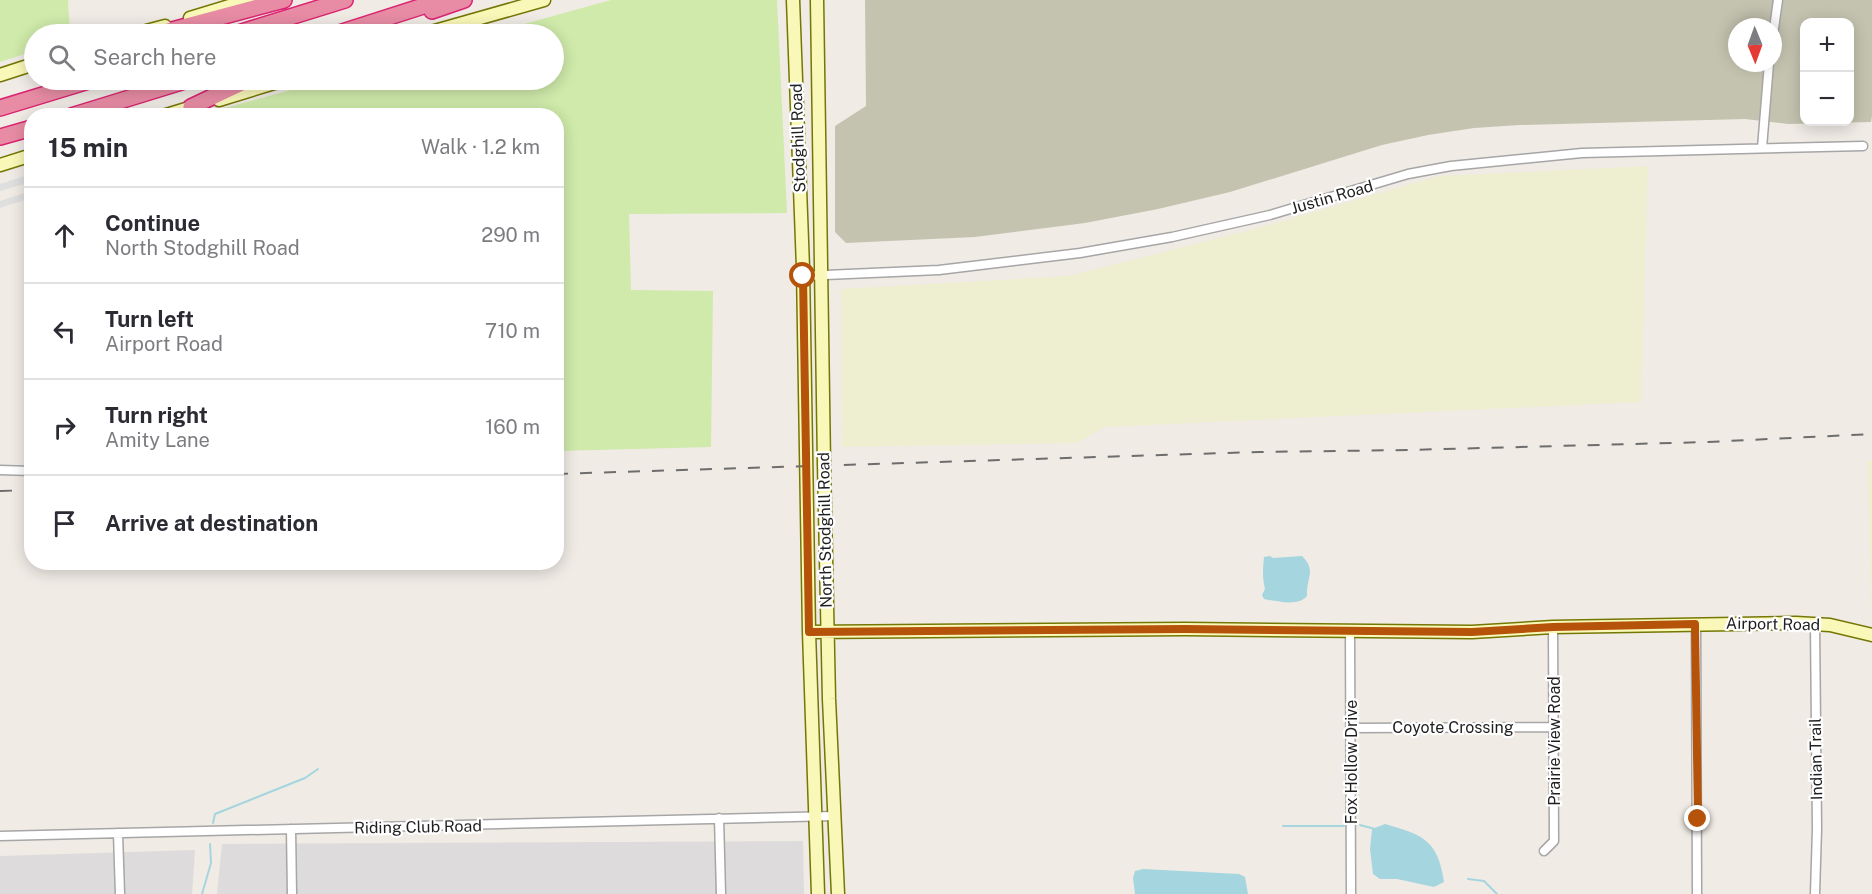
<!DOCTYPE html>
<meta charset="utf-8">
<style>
body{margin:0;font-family:"Public Sans",sans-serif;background:#f7f7f7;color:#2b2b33}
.controls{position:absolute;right:18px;top:18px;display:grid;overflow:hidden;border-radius:12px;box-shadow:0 3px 15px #0003}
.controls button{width:54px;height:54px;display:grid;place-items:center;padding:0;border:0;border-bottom:2px solid #e1e1e2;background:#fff;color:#2b2b33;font:30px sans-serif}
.compass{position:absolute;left:1728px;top:18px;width:54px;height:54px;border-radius:50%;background:#fff;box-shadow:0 3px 15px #0003;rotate:179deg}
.stop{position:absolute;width:18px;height:18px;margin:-14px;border:4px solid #b45309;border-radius:50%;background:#fff}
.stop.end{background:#b45309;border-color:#fff;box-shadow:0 2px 6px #0008}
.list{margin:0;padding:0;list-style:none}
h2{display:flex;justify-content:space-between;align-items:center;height:78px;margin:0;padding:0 24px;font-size:26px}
h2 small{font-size:20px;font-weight:400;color:#7c7c81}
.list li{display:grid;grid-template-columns:39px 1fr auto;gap:18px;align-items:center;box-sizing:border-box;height:96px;padding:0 24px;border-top:2px solid #e1e1e2}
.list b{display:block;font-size:22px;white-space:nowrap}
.list p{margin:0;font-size:20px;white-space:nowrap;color:#7c7c81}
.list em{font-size:20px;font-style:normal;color:#7c7c81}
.icon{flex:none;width:33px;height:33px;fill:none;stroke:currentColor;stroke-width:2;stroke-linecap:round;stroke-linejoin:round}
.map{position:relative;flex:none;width:1872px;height:894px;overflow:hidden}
.search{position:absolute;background:#fff;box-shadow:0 3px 15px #0003;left:24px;top:24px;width:540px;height:66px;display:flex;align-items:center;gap:15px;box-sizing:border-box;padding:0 21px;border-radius:33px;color:#7c7c81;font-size:22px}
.panel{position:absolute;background:#fff;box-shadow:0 3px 15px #0003;left:24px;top:108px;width:540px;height:462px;border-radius:24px}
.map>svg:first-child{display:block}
</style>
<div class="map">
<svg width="1872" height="894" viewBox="0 0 1872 894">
<rect width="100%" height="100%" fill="#f0ebe5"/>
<path fill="#dddbdc" d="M803,841l1,53h-587l5,-50z
M195,850l-3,44h-192v-38z"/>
<path fill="#c4c3b0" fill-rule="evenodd" d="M865,0h1007v116l-1,6 -83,2 -43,-5 -225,6 -46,3 -46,7 -46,10 -152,47 -72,17 -73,14 -110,14 -129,6 -11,-11v-106l31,-20zM1804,22h46v100h-46zM1737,27h36v36h-36z"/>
<path fill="#eeeed0" d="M1648,166l-7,236 -536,25 -29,16 -234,4 -1,-158 228,-13 193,-49 177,-51z
M1867,461h5v162z"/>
<path fill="#cfeaaa" d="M0,0h68l2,34h-36v17l-34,11z
M611,0h166l10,213 -158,1 2,76 82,1 -2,156 -154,4 -1,-335 -357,-1 129,-35h226v-46h-66z"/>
<path fill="#dfdfdf" d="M31,174v8l-31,9v-7z
M31,191v7l-31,10v-7z"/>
<path fill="#a5d5de" d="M1270,556l3,2 29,-2c15,15 4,21 5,40 -9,11 -30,5 -43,3l-2,-4 3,-6c-3,-12 -2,-21 -1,-32z
M1385,824c38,11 53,16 59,58l-10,5 -37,-8h-17l-7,-5 -3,-25 2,-20z
M1143,869l96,5 6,3 3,17h-113l-2,-16 2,-7z"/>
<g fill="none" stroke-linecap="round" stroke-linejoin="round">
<path stroke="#a5d5de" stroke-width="2" d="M213,823l2,-9 90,-36 13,-9
M1360,825l15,4
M1283,826h61
M1468,879l16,2 13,13
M202,894l9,-31 -1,-19"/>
<defs>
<path id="street" d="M1773,35l5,-35
M1762,148l7,-85
M803,276l136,-6 141,-17 92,-16 98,-22 138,-41 43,-8 131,-13 281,-7
M0,470l32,1
M1815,623l2,206 -2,65
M1696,624l1,270
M1350,630l1,264
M1351,728l204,-1
M719,818l2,76
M291,829l1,65
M118,833l2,61
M0,836l835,-20
M1544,851l10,-10 -1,-214"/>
<path id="secondary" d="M793,0l10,268 6,364 9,262
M817,0l7,464 5,235 9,195
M190,18l59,-18
M135,34l30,-8
M424,34l120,-34
M0,75l34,-11
M219,100l65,-20
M163,116l36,-11
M0,165l32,-10
M809,632l376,-3 287,3 81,-5 243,-4 34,2 42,10"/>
<path id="highway" d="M432,11l32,-11
M157,34l127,-34
M235,34l110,-34
M336,34l106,-34
M191,107l57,-27
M0,108l92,-28
M71,116l117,-36
M0,137l32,-9"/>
</defs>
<use href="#street" stroke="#a6a6a6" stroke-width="11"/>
<use href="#secondary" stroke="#747704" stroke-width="15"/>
<use href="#highway" stroke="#dc2372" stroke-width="18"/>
<use href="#street" stroke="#fff" stroke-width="8"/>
<use href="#secondary" stroke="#faf8b8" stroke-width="12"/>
<use href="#highway" stroke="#e78ca4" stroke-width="15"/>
<path stroke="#6d6d6d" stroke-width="2" stroke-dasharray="12 12" stroke-linecap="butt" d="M556,474l703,-22 149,-2 300,-8 164,-8
M0,491l32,-1"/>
</g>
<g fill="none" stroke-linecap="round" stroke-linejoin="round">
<path stroke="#b45309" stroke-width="8" d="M803,276l6,356 376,-3 287,3 81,-5 142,-3 3,195"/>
</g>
<g text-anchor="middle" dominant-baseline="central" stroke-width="4.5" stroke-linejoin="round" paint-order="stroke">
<g font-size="16" fill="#1f1f1f" stroke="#fff">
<text transform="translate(798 138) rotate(-92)">Stodghill Road</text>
<text transform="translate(1332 197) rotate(-16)">Justin Road</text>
<text transform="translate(825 530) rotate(-91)">North Stodghill Road</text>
<text transform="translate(1773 624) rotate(1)">Airport Road</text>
<text x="1453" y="727">Coyote Crossing</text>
<text transform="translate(1554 741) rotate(-90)">Prairie View Road</text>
<text transform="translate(1816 759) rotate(-91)">Indian Trail</text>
<text transform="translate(1351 762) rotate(-90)">Fox Hollow Drive</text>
<text transform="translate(418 827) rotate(-1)">Riding Club Road</text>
</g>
</g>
</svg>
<div class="controls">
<button>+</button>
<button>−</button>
</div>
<svg class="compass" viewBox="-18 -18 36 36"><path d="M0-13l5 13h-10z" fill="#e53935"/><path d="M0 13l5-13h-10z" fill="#7c7c81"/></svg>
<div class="stop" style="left:803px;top:276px"></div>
<div class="stop end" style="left:1698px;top:819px"></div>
<div class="search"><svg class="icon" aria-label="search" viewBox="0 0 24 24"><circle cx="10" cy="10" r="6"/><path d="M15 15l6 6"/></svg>Search here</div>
<section class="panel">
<h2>15 min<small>Walk · 1.2 km</small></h2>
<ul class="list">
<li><svg class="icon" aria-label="ahead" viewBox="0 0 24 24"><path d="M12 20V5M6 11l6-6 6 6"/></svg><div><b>Continue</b><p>North Stodghill Road</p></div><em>290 m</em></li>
<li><svg class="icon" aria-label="left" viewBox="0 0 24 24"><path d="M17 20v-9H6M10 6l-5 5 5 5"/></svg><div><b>Turn left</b><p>Airport Road</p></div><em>710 m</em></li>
<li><svg class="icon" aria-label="right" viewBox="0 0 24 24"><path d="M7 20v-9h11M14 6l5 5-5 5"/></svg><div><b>Turn right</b><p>Amity Lane</p></div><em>160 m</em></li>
<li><svg class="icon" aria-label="arrive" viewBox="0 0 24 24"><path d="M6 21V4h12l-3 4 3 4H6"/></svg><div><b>Arrive at destination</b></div></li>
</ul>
</section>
</div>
